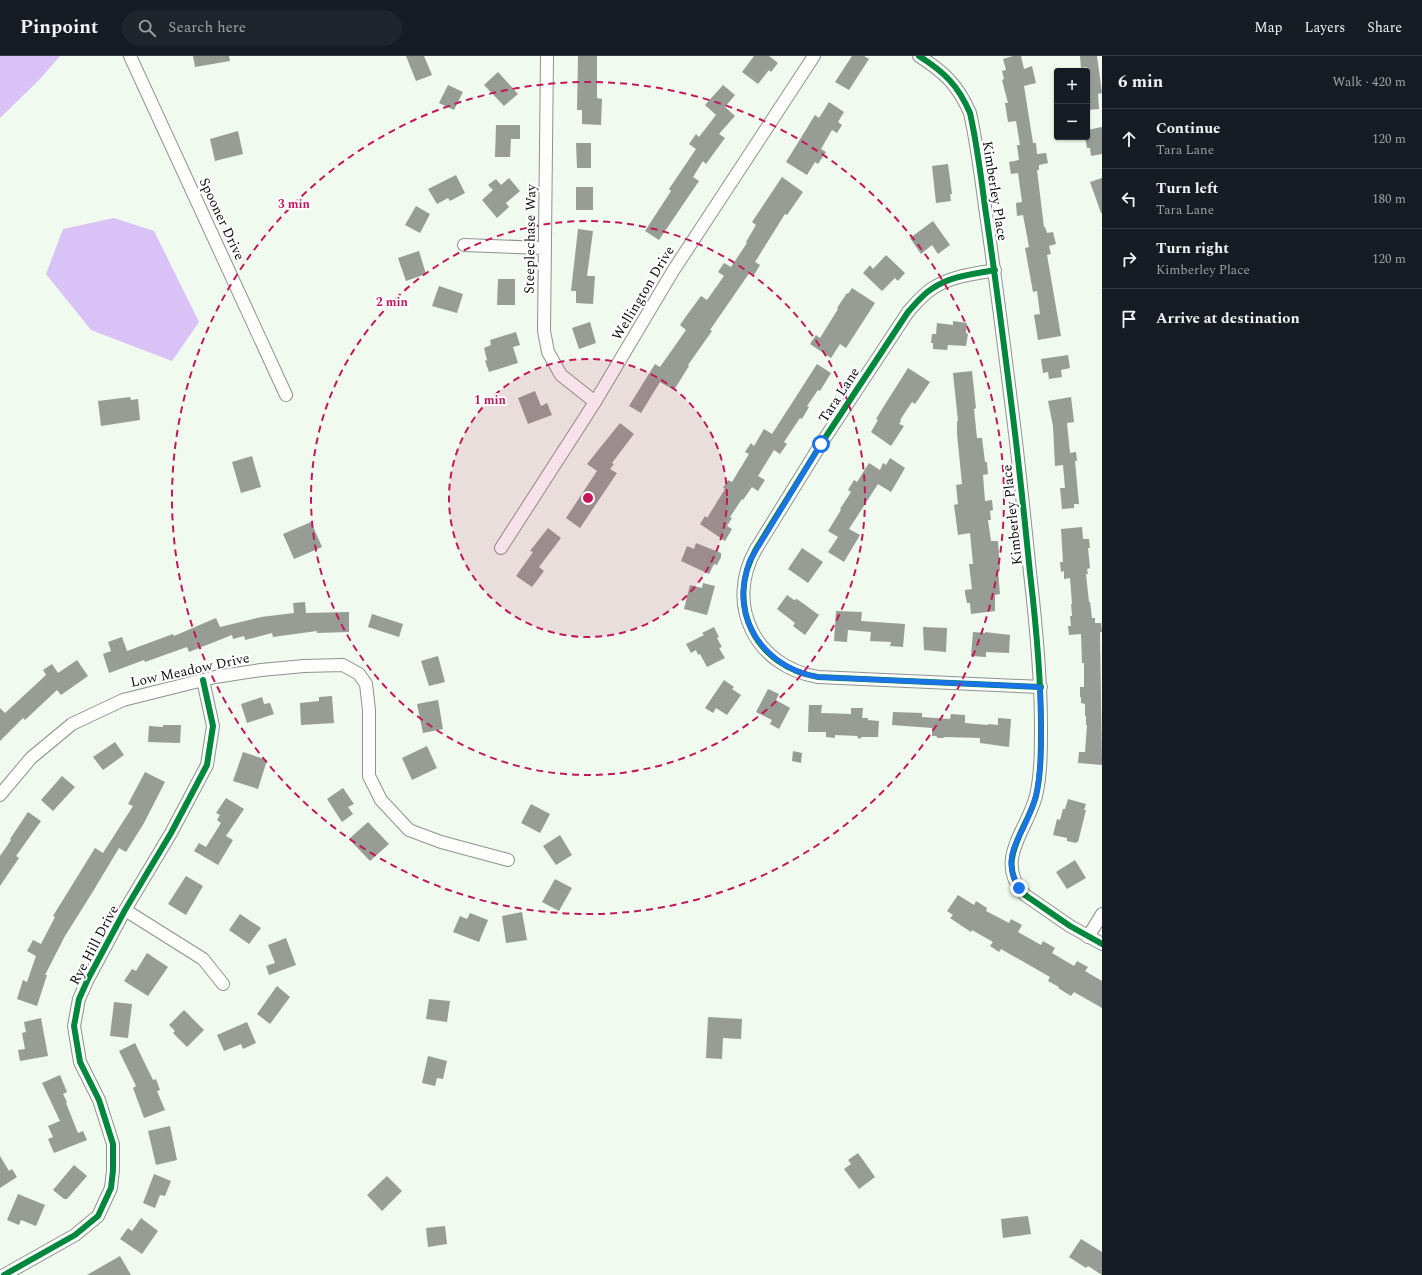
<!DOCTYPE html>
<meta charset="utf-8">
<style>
body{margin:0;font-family:Spectral,serif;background:#20242c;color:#f1f3f6}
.controls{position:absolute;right:12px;top:12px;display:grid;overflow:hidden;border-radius:4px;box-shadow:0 1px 3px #0004}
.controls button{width:36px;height:36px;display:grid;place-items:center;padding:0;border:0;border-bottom:1px solid #363941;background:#171b24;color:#f1f3f6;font:20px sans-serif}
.stop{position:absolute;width:12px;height:12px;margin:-9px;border:3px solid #1a73e8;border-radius:50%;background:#fff}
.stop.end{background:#1a73e8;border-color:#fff;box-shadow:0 1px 4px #0008}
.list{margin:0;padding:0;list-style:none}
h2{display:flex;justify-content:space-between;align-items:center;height:52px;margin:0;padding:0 16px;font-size:17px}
h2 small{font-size:13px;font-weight:400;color:#9ea1a6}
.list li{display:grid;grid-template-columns:26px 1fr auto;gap:12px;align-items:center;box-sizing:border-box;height:60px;padding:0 16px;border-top:1px solid #363941}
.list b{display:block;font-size:15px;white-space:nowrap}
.list p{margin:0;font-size:13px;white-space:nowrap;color:#9ea1a6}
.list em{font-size:13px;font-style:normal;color:#9ea1a6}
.icon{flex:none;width:22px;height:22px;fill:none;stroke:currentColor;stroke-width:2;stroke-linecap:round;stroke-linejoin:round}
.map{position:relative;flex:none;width:1102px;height:1219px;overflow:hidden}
header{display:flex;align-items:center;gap:24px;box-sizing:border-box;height:56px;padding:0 20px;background:#171b24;border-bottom:1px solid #363941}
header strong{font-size:19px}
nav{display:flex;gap:22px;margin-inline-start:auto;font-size:14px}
.search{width:280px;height:36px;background:#20242c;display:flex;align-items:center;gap:10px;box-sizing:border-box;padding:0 14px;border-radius:22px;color:#9ea1a6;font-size:15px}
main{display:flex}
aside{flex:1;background:#171b24}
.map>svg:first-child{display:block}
</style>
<header>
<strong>Pinpoint</strong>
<div class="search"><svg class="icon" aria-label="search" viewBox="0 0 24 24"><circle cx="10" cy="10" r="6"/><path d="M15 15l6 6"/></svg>Search here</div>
<nav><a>Map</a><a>Layers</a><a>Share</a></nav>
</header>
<main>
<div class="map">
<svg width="1102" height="1219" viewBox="0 0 1102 1219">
<rect width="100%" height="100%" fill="#f0faee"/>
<path fill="#d8c2f6" d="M0,0h60l-20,23 -40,39z
M114,162l40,13 45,91 -27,39 -81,-31 -45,-56 17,-45z"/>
<path fill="#979c94" d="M193,0h36l1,5 -35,6z
M406,0h18l8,19 -16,6z
M578,0h19v42l5,1 -1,26 -19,-1v-14h-5z
M754,0h15l9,7 -7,9 -2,-2 -11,14 -16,-12z
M852,0h12l5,3 -20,31 -14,-8z
M1013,0h8l3,13 8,-3 4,17 -12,3 9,57h3l1,11 9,-1 2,10 -9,2v5h-2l7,57h1l2,6 6,-1 3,12 -7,2 2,8 -4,1 14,81 -23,4 -4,-25 6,-1 -3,-23 -4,1 -8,-44 4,-1 -6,-32 -6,1 -1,-13 6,-1 -4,-29 -7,1 -2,-12 10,-2 -2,-15h3l-4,-24 -8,1 -3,-19h3l-6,-23 2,-1 -2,-8 4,-1 -3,-11z
M1080,0h17l5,37 -4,1 1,15 -12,1v-43l-6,1z
M498,16l20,22 -14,12 -20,-21z
M448,29l15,7 -9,18 -15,-7z
M723,29l12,10 -10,12 10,9 -16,18 6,4 -19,26 -3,-3 -10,16 6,4 -40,59 -14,-9 26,-40 -2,-2 27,-40 -7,-5 7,-10 3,3 17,-22 -11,-10z
M829,46l15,10 -6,10 4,3 -5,8 -5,-3 -11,19 5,3 -8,12 -3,-2 -8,13 -21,-13 29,-47 4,3z
M496,69h24v14h-9l-1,18h-15z
M1102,71v27l-11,2 -1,-8h-3l-2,-11h2v-7z
M238,75l5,23 -28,7 -5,-22z
M576,87h15v25h-14z
M948,108l4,30h-2l1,7 -15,2 -4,-37z
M456,119l9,18 -15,8 -2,-3 -11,6 -9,-15z
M782,121l21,15 -16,23 -2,-1 -30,48 5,3 -6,10 -4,-3 -40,58 2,1 -24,34 1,1 -15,24 -14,-8 -19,31 -12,-7 26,-42 5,3 26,-37 -6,-5 7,-10 14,-19 6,4 17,-24 -6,-4 6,-9 7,4 16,-24 -1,-1 10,-17 -4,-3z
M509,122l11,13 -14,12 3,4 -12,11 -15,-18 11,-10 -5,-5 8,-6 5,6z
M1102,122v35h-1l-11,-31z
M576,131h17v23h-17z
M416,150l14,8 -10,19 -15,-8z
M933,165l17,24 -12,9 -6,-9 -11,9 -11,-16z
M578,173l15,2 -6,45h8l-2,28 -17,-1v-12h-5z
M419,195l7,23 -20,7 -8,-23z
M886,199l19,18 -7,8 -3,-3 -13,13 -19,-18 7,-8 3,4z
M498,223h17v26h-18z
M439,230l24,8 -6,19 -25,-7z
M852,232l23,15 -29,45 -6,-4 -9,14 -21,-14 6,-9 4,3 18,-29 -1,-1 10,-15 1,1z
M953,265l14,2 -1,10 2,1 -2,12 -18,-1 -1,5 -14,-1v-6h-2l1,-9h4l1,-11 16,2z
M590,266l6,21 -17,6 -7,-21z
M516,276l4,13 -7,2 5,16 -29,9 -4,-11 2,-1 -3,-12 7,-3 -1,-5z
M1068,299l2,13 -9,2 1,7 -13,2 -1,-7 -5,1 -2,-14z
M817,308l14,9 -11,18 -2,-1 -11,16 2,1 -7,12 -2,-1 -16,24 3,2 -7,10 -6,-4 -16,26 7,4 -7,11 -6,-4 -9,13 -1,-1 -12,18 2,1 -5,8 5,3 -7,12 -25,-17 5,-8 2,2 18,-29 -2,-1 5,-8 4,2 17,-28 -4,-2 6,-9 3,3 10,-17 8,5z
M908,312l22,14 -15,22 -3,-2 -12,18 1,1 -2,3 5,2 -13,20 -20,-14 7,-12 -2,-1 3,-5z
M972,315l4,37 -2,1 3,29h5l3,24h2l1,12 -5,1 2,26 7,-1 1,10 -3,1 1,9h-3l3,21h7l2,30h-2l2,23 -5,1v16l-24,3 -1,-11h-3l-2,-10v-3l7,-1 -3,-25h4l-3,-31 -12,2 -4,-30 4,-1 -2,-19 6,-1 -5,-50v-13h1l-5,-48z
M535,335l6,15 6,-3 5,12 -24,9 -10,-26z
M130,341l1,3 7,-1 2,21 -39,6 -3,-25z
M1071,341l3,25 -7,1 3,30 6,-1 1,9h-2l4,43h-5v4l-12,1 -2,-21h5l-2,-23 -8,1 -2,-40 -5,-25z
M620,367l14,11 -22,29 2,1 -4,5 7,4 -37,55 -14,-10 31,-47 -10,-7z
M252,400l9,31 -20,6 -9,-31z
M890,402l15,10 -14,24 -13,-8 -29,45 11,6 -16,27 -16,-10 10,-15 -10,-6 13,-21 -1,-1 11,-17 -3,-2 6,-10 3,2 12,-19 11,7 3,-7 3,2z
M311,466l11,25 -28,12 -11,-25z
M1082,471l1,12h6l1,9h-2l2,20 -3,1 1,5h-2l3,28h1l2,16h3v5h6l1,9h-2l2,133 -24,-2 1,-11h6l2,-27h-1v-9h-1v-12l-4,-1v-6h-1v-10h4v-24h-2l-1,-29 -12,1 -1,-9h3l-1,-10h2l-1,-12h1l-2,-26 -6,1v-8l-3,1 -1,-10h3l-2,-33z
M548,472l13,10 -22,29 5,4 -12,16 -16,-11 17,-24 -3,-1z
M696,487l25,10v4l-4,8 -3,-1 -5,10 -28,-13 6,-15 7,3z
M802,492l21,14 -15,21 -20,-14z
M703,527l12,3 -8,29 -23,-6 6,-24 12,3z
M787,539l7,5 3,-1 22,16 -14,20 -12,-9 2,-3 -18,-14z
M305,546l1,11 43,-1v20l-32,1v-2l-44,6 -1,-4 -27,7 -1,-4 -11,3 -1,-4 -43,17 -2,-5 -42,15 -1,-2 -35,13 -6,-19 8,-3 -3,-9 14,-5 5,14 46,-17 1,2 42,-18 4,9 41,-10 33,-4 -1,-10z
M836,555l26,1 -1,9 44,3 -2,23 -13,-1 1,-4 -21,-1 1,-9 -23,-2 -1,12 -13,-1z
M372,558l31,10 -4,13 -31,-10z
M714,571l5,10 -2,1 5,9 -3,1 6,10 -18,9 -7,-13 -2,1 -2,-5 -5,3 -5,-9 18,-9 -2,-2z
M923,571l24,1 -1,24 -22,-2z
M973,576l12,1v-1l25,3 -1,18 -23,-1v5l-15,-1z
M438,600l7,26 -16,4 -8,-25z
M77,604l11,16 -27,19 -4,-5 -32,30 -2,-2 -23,23v-33l5,5 41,-38 -3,-5 9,-6 6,9z
M724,624l10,7 -2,2 9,6 -14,20 -11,-7 -3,5 -8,-5z
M768,633l11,5 -3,6 14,8 -11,21 -9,-5 2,-4 -16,-8z
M332,640l2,27 -33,2 -1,-22 19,-2v-4z
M262,641l2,7 6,-1 4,11 -27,9 -6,-19z
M438,644l5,29 -20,4 -6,-29z
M809,649h13l-1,8 30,1v-6h12l-1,10h6v2l11,1 -1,16h-16l-3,2 -2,-3 -22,-1v3l-9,-1v-5h-18z
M893,656l29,1v4l28,2 1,-5 14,1v8l23,2v-1l10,1v-7l13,1 -2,28 -29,-4v-5l-35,-1 -2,1h-5l-2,-2h-4v-8l-40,-3z
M163,669h18l-1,18 -32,-1 1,-16 14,1z
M115,686l9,13 -21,15 -10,-13z
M427,690l10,22 -25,12 -10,-22z
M793,695l9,2 -1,10 -9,-2z
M243,696l24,8 -9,29 -25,-8z
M145,716l20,10 -21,41 -18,29 -7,-4 -27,45 -27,43 -20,39h2l-10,31 -20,-7 6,-19 4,2 9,-26 -9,-5 6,-11 8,4 14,-27 -2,-1 42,-68 8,5 30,-47 -5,-2z
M62,720l13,11 -22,24 -12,-11z
M343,732l11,16 -6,3 5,7 -11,8 -15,-23z
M226,742l18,11 -18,27 7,4 -15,25 -24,-14 5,-8 7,4 15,-24 -4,-3 3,-5 -4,-2z
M1068,743l18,5 -2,6h2l-8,32h-2v1l-9,-2v-3l-14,-3 4,-16 3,1 3,-11h2z
M531,748l19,10 -10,19 -19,-10z
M28,756l13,9 -25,35 3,2 -19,28v-30l11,-16 -1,-1z
M368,766l21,22 -19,17 -21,-22z
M560,779l12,20 -16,10 -13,-19z
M1075,804l11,18 -19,11 -11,-17z
M186,820l17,10 -17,29 -18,-11z
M555,823l17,9 -13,23 -17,-9z
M958,839l16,10 2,-4 11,7 -1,3 23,12 2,-4 11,6 -4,7 23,13 2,-4 12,7 -3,5 22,13 3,-5 11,6 -3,4 17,10v27l-28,-16 -3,4 -13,-8 1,-1 -11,-6 2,-4 -49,-28 -2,3 -9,-6 3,-4 -21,-12 -1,2 -21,-14 3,-3 -6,-4z
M522,856l5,28 -21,3 -4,-27z
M470,857l18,7 -9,22 -26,-10 7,-16 7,3z
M240,858l21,14 -12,16 -20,-14z
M286,882l10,27 -27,10 -3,-9 9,-3 -7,-18z
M147,897l21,14 -20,29 -24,-15 8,-12 4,2z
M277,930l13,11 -20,27 -13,-10z
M429,943l21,2 -3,21 -21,-3z
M114,946l18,2 -4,34 -18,-2z
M184,954l20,20 -17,17 -14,-14 2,-2 -6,-6z
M708,961l34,2 -1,20 -18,-1 -1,21 -16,-1z
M41,962l7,38 -28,5 -2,-11 7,-1 -3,-16 4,-1 -2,-10z
M247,966l9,21 -13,6 -2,-5 -17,7 -7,-16z
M135,987l18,37 3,-1 4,11 -3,1 8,19 -21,8 -11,-30 3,-2 -17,-35z
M428,1000l19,5 -4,18 -6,-1 -2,8 -13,-3z
M60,1019l7,17 -4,2 4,8 -1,1 12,30 5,-2 4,9 -33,13 -6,-14 5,-2 -5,-11 12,-5 -18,-38z
M170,1070l7,34 -21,5 -8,-34z
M858,1097l17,24 -16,12 -15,-20 7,-5 -3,-4z
M0,1100l9,15 3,-2 5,8 -17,11z
M74,1109l13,11 -20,23h-3l-11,-9z
M154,1118l17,7 -6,15 -5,-1 -5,13 -12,-5z
M387,1120l15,15 -20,20 -15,-16z
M18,1138l27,11 -9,21 -15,-6 -2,5 -12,-5z
M1028,1160l3,18 -28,4 -2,-19z
M141,1162l17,13 -16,23 -22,-15 8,-11 4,3z
M445,1170l2,18 -19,3 -2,-19z
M1081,1183l21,13v23l-14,-9 -2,2 -17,-11z
M120,1200l11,19h-44z"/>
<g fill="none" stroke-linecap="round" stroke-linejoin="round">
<defs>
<path id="minor" d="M130,0l156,339
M547,0l-3,275 4,21 13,23 34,27
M919,0c25,16 39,29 51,57 7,31 11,63 15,94 11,73 20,146 29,218 6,49 11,98 16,148 6,51 11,103 11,155 0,22 0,46 -5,68 -9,35 -43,65 -11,99l45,31 32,18
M464,189l81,3
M995,214c-21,4 -44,6 -62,18 -10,6 -17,15 -25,24l-87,132 -65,105c-32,56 0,118 62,128l223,10
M501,492l94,-146 78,-131 141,-215
M0,739l31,-37 41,-34 51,-24 92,-23 46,-7 43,-4 39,-1 16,9 7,10 3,26v66l12,24 28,30 32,12 67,18
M125,854l78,49 20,25
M1088,881l14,-23
M4,1219l71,-40 23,-19 13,-28 2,-18v-26l-14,-44 -19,-38 -6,-36 5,-27 9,-20 37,-69 46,-77 36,-68 6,-39 -10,-46"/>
</defs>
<use href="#minor" stroke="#8e938d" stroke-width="14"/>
<use href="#minor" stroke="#fdfefc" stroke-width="12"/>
<defs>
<path id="cycleway" d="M919,0c25,16 39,29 51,57 7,31 11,63 15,94 11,73 20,146 29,218 6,49 11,98 16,148 6,51 11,103 11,155 0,22 0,46 -5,68 -9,35 -43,65 -11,99l45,31 32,18
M995,214c-21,4 -44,6 -62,18 -10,6 -17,15 -25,24l-87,132 -65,105c-32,56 0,118 62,128l223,10
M4,1219l71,-40 23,-19 13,-28 2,-18v-26l-14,-44 -19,-38 -6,-36 5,-27 9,-20 37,-69 46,-77 36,-68 6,-39 -10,-46"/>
</defs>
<use href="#cycleway" stroke="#fff" stroke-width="8"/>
<use href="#cycleway" stroke="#00873e" stroke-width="6"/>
</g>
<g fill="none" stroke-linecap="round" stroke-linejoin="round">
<path stroke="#1a73e8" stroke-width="5" d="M821,388l-72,118c-3,11 -6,22 -6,33 1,43 35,75 75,82l222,10c1,34 3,70 -3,104 -2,10 -6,20 -10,29 -8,19 -21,33 -14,55 1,4 4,9 6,13"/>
</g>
<circle cx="588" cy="442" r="139" fill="#c2185b" fill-opacity=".12"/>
<g fill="none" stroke="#c2185b" stroke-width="2" stroke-dasharray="7 5">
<circle cx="588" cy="442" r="139"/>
<circle cx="588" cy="442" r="277"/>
<circle cx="588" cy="442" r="416"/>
</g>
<g text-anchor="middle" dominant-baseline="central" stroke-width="4" stroke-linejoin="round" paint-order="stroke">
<g font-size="14" fill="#0b0b0b" stroke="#fff">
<text transform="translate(995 135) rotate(81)">Kimberley Place</text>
<text transform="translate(222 163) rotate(65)">Spooner Drive</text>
<text transform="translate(530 183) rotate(-89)">Steeplechase Way</text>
<text transform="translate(643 237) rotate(-59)">Wellington Drive</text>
<text transform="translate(839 339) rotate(-57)">Tara Lane</text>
<text transform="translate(1012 459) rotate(-96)">Kimberley Place</text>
<text transform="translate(190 614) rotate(-12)">Low Meadow Drive</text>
<text transform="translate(94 889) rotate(-62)">Rye Hill Drive</text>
</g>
</g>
<circle cx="588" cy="442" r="6" fill="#c2185b" stroke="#fff" stroke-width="2"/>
<g font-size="12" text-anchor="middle" font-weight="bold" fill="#c2185b" stroke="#fff" stroke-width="4" stroke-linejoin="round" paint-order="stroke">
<text x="294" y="152">3 min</text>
<text x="392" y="250">2 min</text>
<text x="490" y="348">1 min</text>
</g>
</svg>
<div class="controls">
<button>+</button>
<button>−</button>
</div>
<div class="stop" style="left:821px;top:388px"></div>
<div class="stop end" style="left:1019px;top:832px"></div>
</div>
<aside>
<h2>6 min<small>Walk · 420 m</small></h2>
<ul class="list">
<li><svg class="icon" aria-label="ahead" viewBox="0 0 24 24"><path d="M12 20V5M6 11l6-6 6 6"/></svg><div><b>Continue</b><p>Tara Lane</p></div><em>120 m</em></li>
<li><svg class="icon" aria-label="left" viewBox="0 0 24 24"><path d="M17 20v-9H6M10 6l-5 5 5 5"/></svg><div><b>Turn left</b><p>Tara Lane</p></div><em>180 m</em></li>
<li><svg class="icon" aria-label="right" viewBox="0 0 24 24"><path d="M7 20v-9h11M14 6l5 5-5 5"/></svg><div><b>Turn right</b><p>Kimberley Place</p></div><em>120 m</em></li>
<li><svg class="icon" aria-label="arrive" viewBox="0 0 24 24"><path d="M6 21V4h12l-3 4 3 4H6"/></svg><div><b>Arrive at destination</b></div></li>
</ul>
</aside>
</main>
